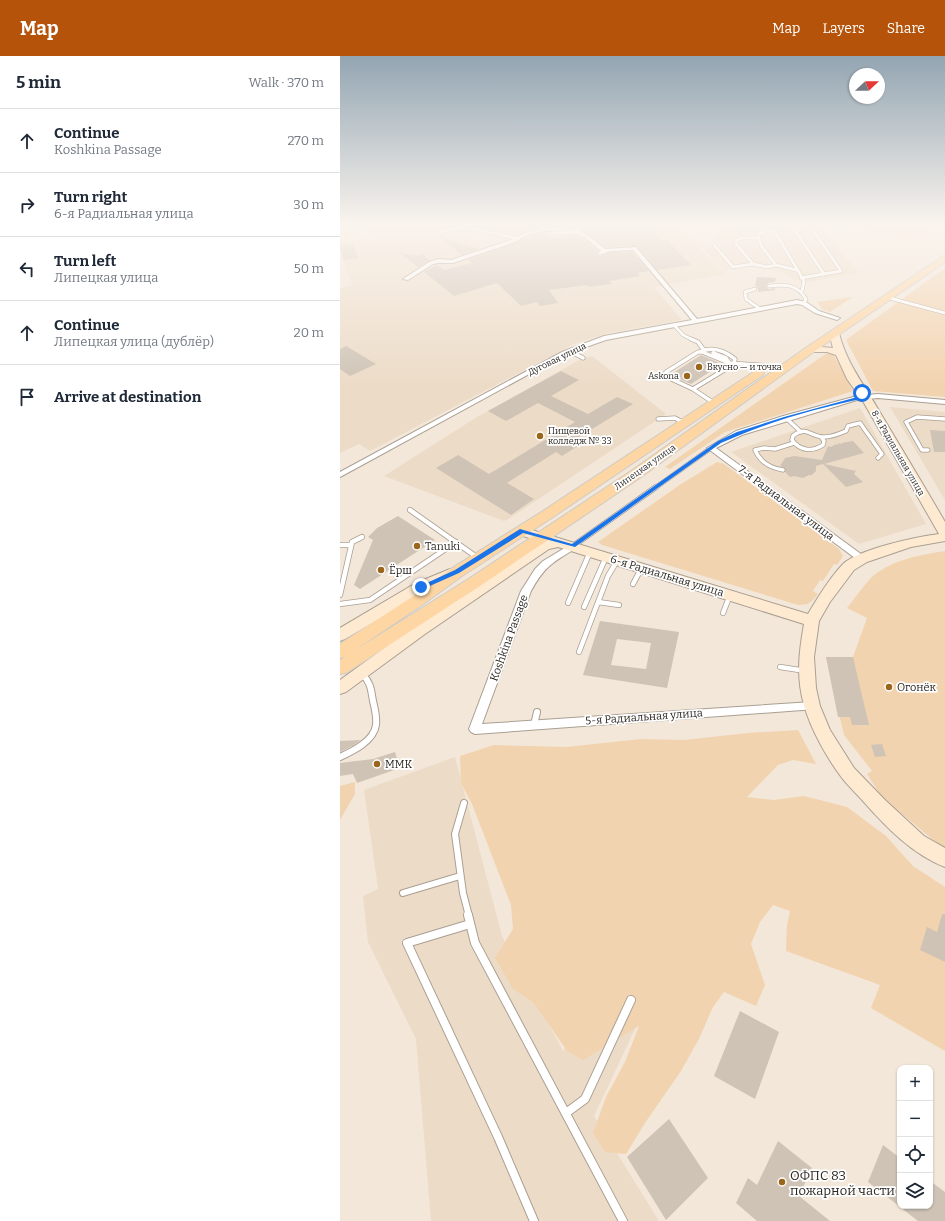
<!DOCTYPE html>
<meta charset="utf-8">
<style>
body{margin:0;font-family:Bitter,serif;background:#f2f2f3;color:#1f2937}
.controls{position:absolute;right:12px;bottom:12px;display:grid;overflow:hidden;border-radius:8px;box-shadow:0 1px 3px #0004}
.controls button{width:36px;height:36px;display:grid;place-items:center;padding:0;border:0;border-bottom:1px solid #e0e1e3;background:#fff;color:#1f2937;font:20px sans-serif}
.compass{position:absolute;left:509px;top:12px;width:36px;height:36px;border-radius:50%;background:#fff;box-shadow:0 1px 3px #0004;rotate:68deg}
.stop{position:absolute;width:12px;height:12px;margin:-9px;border:3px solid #1a73e8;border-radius:50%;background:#fff}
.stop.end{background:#1a73e8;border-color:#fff;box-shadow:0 1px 4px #0008}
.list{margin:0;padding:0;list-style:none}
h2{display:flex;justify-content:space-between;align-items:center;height:52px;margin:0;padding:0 16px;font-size:17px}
h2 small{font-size:13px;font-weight:400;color:#747a83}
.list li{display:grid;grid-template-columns:26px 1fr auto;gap:12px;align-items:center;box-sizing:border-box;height:64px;padding:0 16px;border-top:1px solid #e0e1e3}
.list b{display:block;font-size:15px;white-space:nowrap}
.list p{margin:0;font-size:13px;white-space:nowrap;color:#747a83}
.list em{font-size:13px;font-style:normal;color:#747a83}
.icon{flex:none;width:22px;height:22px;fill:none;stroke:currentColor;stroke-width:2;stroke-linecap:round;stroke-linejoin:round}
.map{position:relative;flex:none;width:605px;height:1165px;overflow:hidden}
header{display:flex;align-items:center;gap:24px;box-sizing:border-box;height:56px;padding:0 20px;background:#b45309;color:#fff}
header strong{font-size:19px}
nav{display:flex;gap:22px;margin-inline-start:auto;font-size:14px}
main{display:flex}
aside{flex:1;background:#fff}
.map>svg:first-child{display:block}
</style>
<header>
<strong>Map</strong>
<nav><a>Map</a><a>Layers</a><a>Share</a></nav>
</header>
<main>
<aside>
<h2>5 min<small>Walk · 370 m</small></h2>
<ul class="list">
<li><svg class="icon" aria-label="ahead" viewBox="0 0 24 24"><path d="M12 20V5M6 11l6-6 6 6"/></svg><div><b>Continue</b><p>Koshkina Passage</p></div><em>270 m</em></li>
<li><svg class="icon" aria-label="right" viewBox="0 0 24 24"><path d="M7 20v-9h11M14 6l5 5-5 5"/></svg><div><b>Turn right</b><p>6-я Радиальная улица</p></div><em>30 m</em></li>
<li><svg class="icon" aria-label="left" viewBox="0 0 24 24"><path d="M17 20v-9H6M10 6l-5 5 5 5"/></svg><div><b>Turn left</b><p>Липецкая улица</p></div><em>50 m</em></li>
<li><svg class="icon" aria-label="ahead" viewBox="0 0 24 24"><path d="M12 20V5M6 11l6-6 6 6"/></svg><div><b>Continue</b><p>Липецкая улица (дублёр)</p></div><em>20 m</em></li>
<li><svg class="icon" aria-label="arrive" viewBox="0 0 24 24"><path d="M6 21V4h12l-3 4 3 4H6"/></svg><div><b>Arrive at destination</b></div></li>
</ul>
</aside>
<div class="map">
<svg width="605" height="1165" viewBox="0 0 605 1165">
<rect width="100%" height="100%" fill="#f3e7d9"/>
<path fill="#ecdbc7" d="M24,167h284l33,7 44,44 -71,13 28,33 -73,13 -33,10 -206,108 -11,-7 -19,9v-165l12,-3 -12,-34v-8l31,-5z
M368,167l83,1 6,3h23l39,46 -52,9h-6l-24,-11 -19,-5h-10l-24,5 -25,-27 11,-1 10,-11z
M252,300l74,58 -156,104 -6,3 -120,-45 93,-59 106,-59z
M550,351l55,5v88z
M520,352l66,116 -67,20 -128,-92z
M115,701l47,179 61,115 73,-114 29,28 -71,151 65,105h-228l-15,-182 -48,-97 -5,-46 15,-7 -14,-99z"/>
<path fill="#f2d3af" d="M504,167h101v4l-16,2 -4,6 -15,2 -14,-1z
M605,212v129l-72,-6 -27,-51z
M513,241l-23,15 -8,-3 -5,-7z
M491,294l22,41 -128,41 -55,37 -5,-2z
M377,406l7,2 115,85 4,7 -6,9 -3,-1 -11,17 -3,-1 -7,11 5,3c-6,8 -9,11 -20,11l-196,-60 -4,-3 83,-58z
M605,495v299l-64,-54 -14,-22 5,-3 -28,-36 -18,-78h27l14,-39 -20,-10c7,-9 15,-20 23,-29 19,-19 50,-24 75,-28z
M458,674l18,34 -23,-4 -15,5 -31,32 27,3 30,-4 43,11 39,29 27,30 32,21v164l-74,-43 9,-23 -94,-34 1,-26 3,-14 -17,-6 -13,17 -9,22 14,41 -9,21 -32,-14 -11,15 -14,32 -18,32 -36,52 -19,31 -21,-2 -12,-19 13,-36 19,-35 14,-36 -56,34 -16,-9 -33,-48 -21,-14 -18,-31 18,-29 -2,-24 -39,-101 -11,-21 -1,-27 34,-11 72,2 75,-8 43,1 64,-7z
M15,726v12l-15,26v-34z"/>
<path fill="#cfc3b6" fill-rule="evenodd" d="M249,167h10l7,7 40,-6 16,17 5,-1 24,25 -34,5 -20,-24 -32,1 -22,-16 -5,-7z
M201,177l11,6 9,-3 17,-1 20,16 -1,3 3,2 8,-3 24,-1 17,19 -11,2 2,3 -31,5 3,3 -24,3 -1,-2 -38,5 9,13 -18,3 -3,-4 -16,4 -24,-23 -43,13 -30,-24 13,-7 7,5 28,-7 -4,-3z
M100,181l39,12 -17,6z
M13,188l5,14 -14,2 -4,-14z
M60,197l18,3 4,-2 8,6 -12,7z
M417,221l19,1 -1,4 -7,1 -2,3 2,3 7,-1v2l-17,2v-4l-3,-2z
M6,290l30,18 -26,12 -10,-7v-20z
M361,299l21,9 -31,20 -21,-9z
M221,315l18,9 -28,16 37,18 29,-17 16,7 -54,33 7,4 -24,15 -6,-4 -49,31 27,16 -23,16 -75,-47 22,-13 31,19 86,-52 -37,-19 -32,18 -18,-10z
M590,374l15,1v21h-11z
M513,385l11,12 -40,11 32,7 -2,3 9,8 -17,5 -23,-23 -7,2v5l-4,4h-3l-6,3 -9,-2 -4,1 -5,-5v-4l-5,-2 5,-8 9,-2 28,4 6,-14 3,1 5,-3 2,1 1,-2 3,1v-1z
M58,460l37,24 -75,49 -6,-4 19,-45 -5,-3 9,-9z
M260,565l79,11 -12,56 -84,-13zM277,583l34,4 -5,26 -35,-4z
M486,601h27l16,68h-17l-2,-8h-12z
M21,684l-7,5 -14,7v-11z
M542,688l4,12 -11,1 -4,-12z
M55,696l5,16 -43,15 -4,-9 -13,2v-13l33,-4z
M602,858h3v48l-25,-12 7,-23 10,5z
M400,955l39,21 -24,67 -41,-23z
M329,1063l39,59 -42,42 -39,-63z
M438,1085l34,27 -13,28 31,25h-73l-21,-18 12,-25 9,7z
M543,1089l17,13v48h30v-25l15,11v29h-27l-50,-39z"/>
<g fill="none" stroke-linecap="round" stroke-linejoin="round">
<defs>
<path id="lane-far4" d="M130,167l-1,1 8,3
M204,167l1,6
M235,170l4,3 -2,2
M452,170l32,48
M186,173l4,2
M401,173l10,-3 20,-1 33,56 -2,10
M435,175h-10l-7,4 4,12 14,18
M97,177c33,-10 47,-1 79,5
M212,177l28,-1
M418,182h-17l-5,3v3l17,20 14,3 9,-2 20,5
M374,189l19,22 20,-3
M260,197l6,-2
M461,222l40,-7 -29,-42
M429,230c16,-2 28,-2 37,13l-2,4
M415,233l-10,3 1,7 14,10
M546,241l59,16
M334,269l9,10 10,5"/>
<path id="lane-far3" d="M351,283l7,3 5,7
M230,295l13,7
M373,297l13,5 3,5
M353,333l41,-25 1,-5c-10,-8 -23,-13 -36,-7
M374,347l-21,-14 -26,-12 -2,-3 1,-2 32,-20h4l27,11 40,3
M446,362l15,14
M318,363l17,-1 9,5
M481,381l3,4 -1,4c-11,7 -23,6 -31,-5l1,-4c14,-11 17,1 31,1 7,0 15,-3 22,-6l2,-5 12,-3 22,31 -4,4
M588,394h-6l-16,-28 11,-5 28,2
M443,414c-13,-2 -23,-8 -28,-20l9,-2 11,1 19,-6
M315,432l56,-40"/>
<path id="lane-far2" d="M70,454l68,48
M0,489h11
M233,490l83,-59
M293,528l8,-15
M0,539l12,-53 10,-5
M258,546l21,3
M228,547l22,-51
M0,548l30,-4 86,-58
M244,551l22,-50
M383,557l7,-18
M239,596l29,-76 9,-15
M440,611l26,4
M21,617l3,3"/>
<path id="lane-far1" d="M194,669l3,-13
M0,701c13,-6 34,-16 36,-32 1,-8 -1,-16 -3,-24 -2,-11 -2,-18 -10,-26
M124,747l-9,31 8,59 6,23
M63,837l57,-17"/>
<path id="lane" d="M128,859l7,28 148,278
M130,868l-63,19 91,194 36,84
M226,1057l19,-14 46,-99"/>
<path id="street" d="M204,172c33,-2 37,2 61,21l31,-2 61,72 100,-19 9,2 13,9 21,7 -3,2 -22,-7 -13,-8 -5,-1 -191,36 -40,14 -226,123v-5l222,-120 42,-16 88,-16 -59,-70 -31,2 -15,-13 -10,-6 -13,-2h-20l-16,4 -13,7 -62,21h-15l-5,1 -25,16 -5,-1 26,-17 9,-3 13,1 60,-20 13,-7z
M538,338l67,6v4l-67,-6 -21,2 -115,35 -26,13 149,109 2,2 -2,2h-6l-152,-113 29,-17 47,-15 74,-20z
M233,487l4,3 -1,2c-24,15 -31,18 -45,43l-49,133 330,-22 4,1 1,3 -1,3 -341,25 -4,-2 -2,-3 52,-138 14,-22 8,-8z"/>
<path id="secondary" d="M494,274l5,3c7,29 24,50 39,76 22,37 45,75 67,113v19l-34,6 -44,15 -13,8 -24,32 -11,19 -5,36 2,31 4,18 10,24 24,38 31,32 39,36 21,12v19c-33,-13 -59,-40 -82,-66 -7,-8 -15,-15 -21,-23 -15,-20 -31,-48 -38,-73 -8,-28 -5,-53 0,-81l-246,-77 -9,2 -124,85 -79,58 -6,2v-14l75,-54 126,-84 -24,-8 -2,-3 2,-3 5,-1 286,87c10,-17 21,-35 35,-50 16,-15 73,-27 96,-30l-75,-131 -17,-24 -11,-24 -9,-3h-16l-5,-3 5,-3 22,2 -4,-15z
M110,513l5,2 2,3 -2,3 -29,14 -81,48 -5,2v-13l76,-45z"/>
<path id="primary" d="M605,199v7l-130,89 -174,126 -161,109 -134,87 -6,1v-14l5,-3 -5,1v-14l72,-47 40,-29 91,-57 212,-140h8l1,2 -1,2 -210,142 -91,59 -40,29 -70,47 118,-74 161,-107 176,-124z"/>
</defs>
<use href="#lane-far4" stroke="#aa9f92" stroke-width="4"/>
<use href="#lane-far3" stroke="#aa9f92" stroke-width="5"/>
<use href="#lane-far2" stroke="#aa9f92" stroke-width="6"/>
<use href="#lane-far1" stroke="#aa9f92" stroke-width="8"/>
<use href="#lane" stroke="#aa9f92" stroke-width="10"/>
<use href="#street" stroke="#aa9f92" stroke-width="2"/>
<use href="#secondary" stroke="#aa9f92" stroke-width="2"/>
<use href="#primary" stroke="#cccbca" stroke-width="2"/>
<use href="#lane-far4" stroke="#fff" stroke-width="3"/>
<use href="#lane-far3" stroke="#fff" stroke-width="3.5"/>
<use href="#lane-far2" stroke="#fff" stroke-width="4.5"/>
<use href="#lane-far1" stroke="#fff" stroke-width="6"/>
<use href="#lane" stroke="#fff" stroke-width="8"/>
<use href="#street" fill="#fff" fill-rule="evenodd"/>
<use href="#secondary" fill="#feead1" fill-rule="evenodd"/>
<use href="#primary" fill="#fed6a3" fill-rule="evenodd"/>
</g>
<linearGradient id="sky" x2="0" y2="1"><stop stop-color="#93a5b2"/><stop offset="0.51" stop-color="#faf4ee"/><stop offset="1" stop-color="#faf4ee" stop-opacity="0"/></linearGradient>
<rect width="605" height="330" fill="url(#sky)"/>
<path fill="#1a73e8" d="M520,336h3l3,6c-49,10 -99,24 -145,45l-146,104 -52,-14 -64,40 -36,16h-4l-1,-2 37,-17 65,-41 52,15 146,-103 19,-9 47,-15 77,-21z"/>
<g fill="#9a661c" stroke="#fff" stroke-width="1.5">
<circle cx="359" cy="311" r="4"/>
<circle cx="347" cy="320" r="4"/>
<circle cx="200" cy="380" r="4"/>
<circle cx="77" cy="490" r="4"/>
<circle cx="41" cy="514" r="4"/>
<circle cx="549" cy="631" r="4"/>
<circle cx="37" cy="708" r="4"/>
<circle cx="442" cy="1126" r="4"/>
</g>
<g text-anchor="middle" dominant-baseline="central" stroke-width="3.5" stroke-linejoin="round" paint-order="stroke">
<g font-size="9" fill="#2b2722" stroke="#fff">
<text transform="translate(217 303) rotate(-26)">Дуговая улица</text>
<text transform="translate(558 397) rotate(60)">8-я Радиальная улица</text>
<text transform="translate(305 411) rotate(-35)">Липецкая улица</text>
</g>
<g font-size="9" fill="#2b2722" stroke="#fff" text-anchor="start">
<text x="367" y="311">Вкусно — и точка</text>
<text x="339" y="320" text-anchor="end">Askona</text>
<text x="208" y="375">Пищевой<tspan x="208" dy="10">колледж № 33</tspan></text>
</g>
<g font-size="11" fill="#2b2722" stroke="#fff">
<text transform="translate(446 447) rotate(37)">7-я Радиальная улица</text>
<text transform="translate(327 520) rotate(17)">6-я Радиальная улица</text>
<text transform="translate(169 582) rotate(-70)">Koshkina Passage</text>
<text transform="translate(304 661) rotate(-4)">5-я Радиальная улица</text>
</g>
<g font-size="11" fill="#2b2722" stroke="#fff" text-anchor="start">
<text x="85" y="490">Tanuki</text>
<text x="49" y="514">Ёрш</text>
<text x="557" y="631">Огонёк</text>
<text x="45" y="708">ММК</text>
</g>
<g font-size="13" fill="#2b2722" stroke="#fff" text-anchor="start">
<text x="450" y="1119">ОФПС 83<tspan x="450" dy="15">пожарной части</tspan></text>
</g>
</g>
</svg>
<div class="controls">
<button>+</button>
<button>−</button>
<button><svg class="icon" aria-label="locate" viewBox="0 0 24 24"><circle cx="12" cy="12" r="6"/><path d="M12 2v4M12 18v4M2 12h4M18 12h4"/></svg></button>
<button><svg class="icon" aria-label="layers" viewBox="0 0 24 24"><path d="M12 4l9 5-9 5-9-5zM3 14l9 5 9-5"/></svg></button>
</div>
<svg class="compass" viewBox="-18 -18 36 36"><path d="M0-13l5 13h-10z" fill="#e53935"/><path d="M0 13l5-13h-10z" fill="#747a83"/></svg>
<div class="stop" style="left:522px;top:337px"></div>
<div class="stop end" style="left:81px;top:531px"></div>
</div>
</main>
